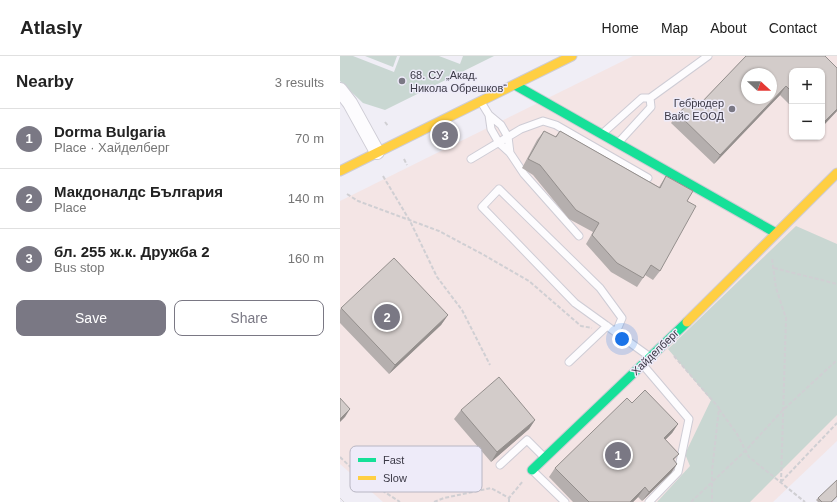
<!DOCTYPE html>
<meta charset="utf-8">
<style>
body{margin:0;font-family:Arial,sans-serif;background:#f2f2f2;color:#222}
.controls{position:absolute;right:12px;top:12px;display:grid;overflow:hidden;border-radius:8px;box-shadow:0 1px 3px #0004}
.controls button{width:36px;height:36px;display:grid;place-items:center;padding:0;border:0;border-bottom:1px solid #e0e0e0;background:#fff;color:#222;font:20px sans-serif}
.compass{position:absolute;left:401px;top:12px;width:36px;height:36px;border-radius:50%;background:#fff;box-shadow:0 1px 3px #0004;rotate:111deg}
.you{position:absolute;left:282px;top:283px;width:14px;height:14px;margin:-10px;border:3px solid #fff;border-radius:50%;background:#1a73e8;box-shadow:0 0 0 6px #1a73e833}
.badge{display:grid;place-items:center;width:26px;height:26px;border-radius:50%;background:#7a7884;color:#fff;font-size:13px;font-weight:700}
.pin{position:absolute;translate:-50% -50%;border:2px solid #fff;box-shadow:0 1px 4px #0006}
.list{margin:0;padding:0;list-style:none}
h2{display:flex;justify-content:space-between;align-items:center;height:52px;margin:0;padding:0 16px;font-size:17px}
h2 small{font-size:13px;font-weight:400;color:#767676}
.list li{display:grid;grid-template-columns:26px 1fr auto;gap:12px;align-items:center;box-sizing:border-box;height:60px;padding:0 16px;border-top:1px solid #e0e0e0}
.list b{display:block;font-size:15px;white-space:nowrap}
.list p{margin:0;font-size:13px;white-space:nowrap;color:#767676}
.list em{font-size:13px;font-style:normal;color:#767676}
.actions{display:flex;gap:8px;padding:12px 16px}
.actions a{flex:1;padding:9px 0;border:1px solid #7a7884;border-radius:8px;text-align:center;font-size:14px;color:#7a7884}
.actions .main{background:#7a7884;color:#fff}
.map{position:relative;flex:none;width:497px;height:446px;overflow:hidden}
header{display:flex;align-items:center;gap:24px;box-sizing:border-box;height:56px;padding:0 20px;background:#fff;border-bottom:1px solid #e0e0e0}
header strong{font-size:19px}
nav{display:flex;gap:22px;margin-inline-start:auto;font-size:14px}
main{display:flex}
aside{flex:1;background:#fff}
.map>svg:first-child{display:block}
</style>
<header>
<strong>Atlasly</strong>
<nav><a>Home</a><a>Map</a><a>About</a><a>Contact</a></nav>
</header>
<main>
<aside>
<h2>Nearby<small>3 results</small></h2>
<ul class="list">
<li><span class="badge">1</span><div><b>Dorma Bulgaria</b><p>Place · Хайделберг</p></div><em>70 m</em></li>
<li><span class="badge">2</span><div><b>Макдоналдс България</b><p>Place</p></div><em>140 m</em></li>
<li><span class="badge">3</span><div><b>бл. 255 ж.к. Дружба 2</b><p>Bus stop</p></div><em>160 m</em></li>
</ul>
<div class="actions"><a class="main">Save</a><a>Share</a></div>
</aside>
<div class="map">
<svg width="497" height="446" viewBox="0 0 497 446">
<rect width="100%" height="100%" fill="#f0eef6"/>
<path fill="#f4e5e5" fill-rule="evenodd" d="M293,0h204v385l-64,61h-390l-43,-38v-263zM452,15h30v66h-30zM407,18h24v24h-24z"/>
<path fill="#c9d7d2" d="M0,0h13l41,16 6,-16h39l21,8 3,-8h31l-109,54 -22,-7 -23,-22z
M25,0h32l-4,11z
M456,170l41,18v171l-87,87h-93l33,-36 -5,-12 26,-54 -43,-51z"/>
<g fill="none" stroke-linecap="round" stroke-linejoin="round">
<defs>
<path id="lane" d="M141,46l8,13 12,10 7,12 2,16
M149,59l2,14 8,14 11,10 14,21 55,62
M263,77l39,-35h8l58,-42
M278,87l33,-36 -1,-9
M131,103l50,-30 22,-8 13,4 92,53
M276,276l6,-14 -22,-30 -101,-99 -17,18 93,96 75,54
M229,306l38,-36
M303,309l46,54 -11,53 -29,30
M160,409l27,-25 16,16
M192,414l33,32"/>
<path id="street" d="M0,34l10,13 27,49"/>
<path id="fast" d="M175,29l261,148
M192,414l155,-148"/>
<path id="slow" d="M0,115l232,-115
M347,266l150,-149"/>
</defs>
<use href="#lane" stroke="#ceccd5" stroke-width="9"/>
<use href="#street" stroke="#ceccd5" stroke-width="16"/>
<use href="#fast" stroke="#ceccd5" stroke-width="11"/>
<use href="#slow" stroke="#ceccd5" stroke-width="11"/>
<path stroke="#d0cfd3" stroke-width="2" stroke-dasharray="4 2" stroke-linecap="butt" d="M45,66l3,4
M64,103l3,6
M43,120l27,45 27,56 25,33 28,55
M7,138l11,7 81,30 45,24 45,26 52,45 11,2
M432,203l4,29 10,30 -5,164
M434,212l63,16
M334,300l45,52 -7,63v31
M379,353l18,25 12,23 56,45
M0,401l20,19 40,26
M441,426l56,-59
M169,442v4
M94,446l10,-4 47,-10 18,10 14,-17
M351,446l55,-52 37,-40 54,-50"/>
<use href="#lane" stroke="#fdfcfe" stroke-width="7"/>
<use href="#street" stroke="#fdfcfe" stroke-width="14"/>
<use href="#fast" stroke="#16e098" stroke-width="9"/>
<use href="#slow" stroke="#ffcf43" stroke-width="9"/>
<path stroke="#d6d5d8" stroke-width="1" d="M0,442l4,4"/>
</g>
<path fill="#b5afae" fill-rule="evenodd" d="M406,0h79l12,12v43l-15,16v-56h-30v36l-12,-12 -66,69 -43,-41 7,-9 15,-16 7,6zM407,18h24v24h-24z
M204,75l11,6 5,-6 99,56 7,-11 21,25 -27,70 -7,9 -8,-5 -8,12 -26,-15 -25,-28 7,-12 -24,-13 -36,-44 -11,-7 15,-28z
M1,252l107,7 -7,10 -52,49 -49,-51v-13z
M292,347l46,21 -6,9 -7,7 14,14 -5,6 3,4 -6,9 -29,28 -4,-4 -5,5h-60l-24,-25 6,-9z
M121,354l74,10 -6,9 -38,33 -37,-43z
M497,424v17l-5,5h-14l-2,-2 2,-2z"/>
<path fill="#948f8d" d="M446,30l-6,9 -66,69 6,-9z
M497,53v2l-15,16v-2l2,-3z
M108,259l-7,10 -52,49 6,-9z
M10,353l-5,8 -5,5v-3z
M195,364l-6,9 -38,33 6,-10z
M338,368l-6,9 -15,15 7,-10z
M337,408l-6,9 -29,28 7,-9z
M305,431l-7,10 -5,5h-3z"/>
<path fill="#d3ccca" stroke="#948f8d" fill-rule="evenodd" d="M406,0h79l12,12v41l-13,13 -2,-1v-50h-30v21l-6,-6 -66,69 -42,-41 15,-16 7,6zM407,18h24v24h-24z
M204,75l12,6 4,-6 100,57 6,-12 27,15 -6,10 9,5 -36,65 -9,-6 -8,13 -26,-15 -25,-28 7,-12 -23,-13 -36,-45 -12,-6z
M54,202l54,57 -53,50 -54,-57z
M159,321l36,43 -38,32 -36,-42z
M305,334l33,34 -14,14 15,16 -6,5 4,5 -28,28 -4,-5 -15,15h-41l-34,-34 72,-70 5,5z
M0,342l10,11 -10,10z
M497,424v16l-6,6h-9l-4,-4z"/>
<g fill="#7a7884" stroke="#eeebf9" stroke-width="1.5">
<circle cx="62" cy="25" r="4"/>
<circle cx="392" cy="53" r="4"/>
</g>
<g text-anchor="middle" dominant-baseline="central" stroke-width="3" stroke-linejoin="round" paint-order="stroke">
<g font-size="11" fill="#3b3946" stroke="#eeebf9" text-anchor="start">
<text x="70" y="19">68. СУ „Акад.<tspan x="70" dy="13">Никола Обрешков“</tspan></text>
<text x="384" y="47" text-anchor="end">Гебрюдер<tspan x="384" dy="13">Вайс ЕООД</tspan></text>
</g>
<g font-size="11" fill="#3b3946" stroke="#eeebf9">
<text transform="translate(315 296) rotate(-44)">Хайделберг</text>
</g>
</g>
<rect x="10" y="390" width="132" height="46" rx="6" fill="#eeebf9" stroke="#b8b6c3" stroke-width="1"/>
<rect x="18" y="402" width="18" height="4" fill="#16e098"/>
<rect x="18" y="420" width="18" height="4" fill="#ffcf43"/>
<g font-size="11" fill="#3b3946">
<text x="43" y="408">Fast</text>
<text x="43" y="426">Slow</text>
</g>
</svg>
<div class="controls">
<button>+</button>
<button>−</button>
</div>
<svg class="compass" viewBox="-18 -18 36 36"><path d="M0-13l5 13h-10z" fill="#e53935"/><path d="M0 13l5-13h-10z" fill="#767676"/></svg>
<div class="you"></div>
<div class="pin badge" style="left:278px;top:399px">1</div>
<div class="pin badge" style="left:47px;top:261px">2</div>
<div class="pin badge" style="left:105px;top:79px">3</div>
</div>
</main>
